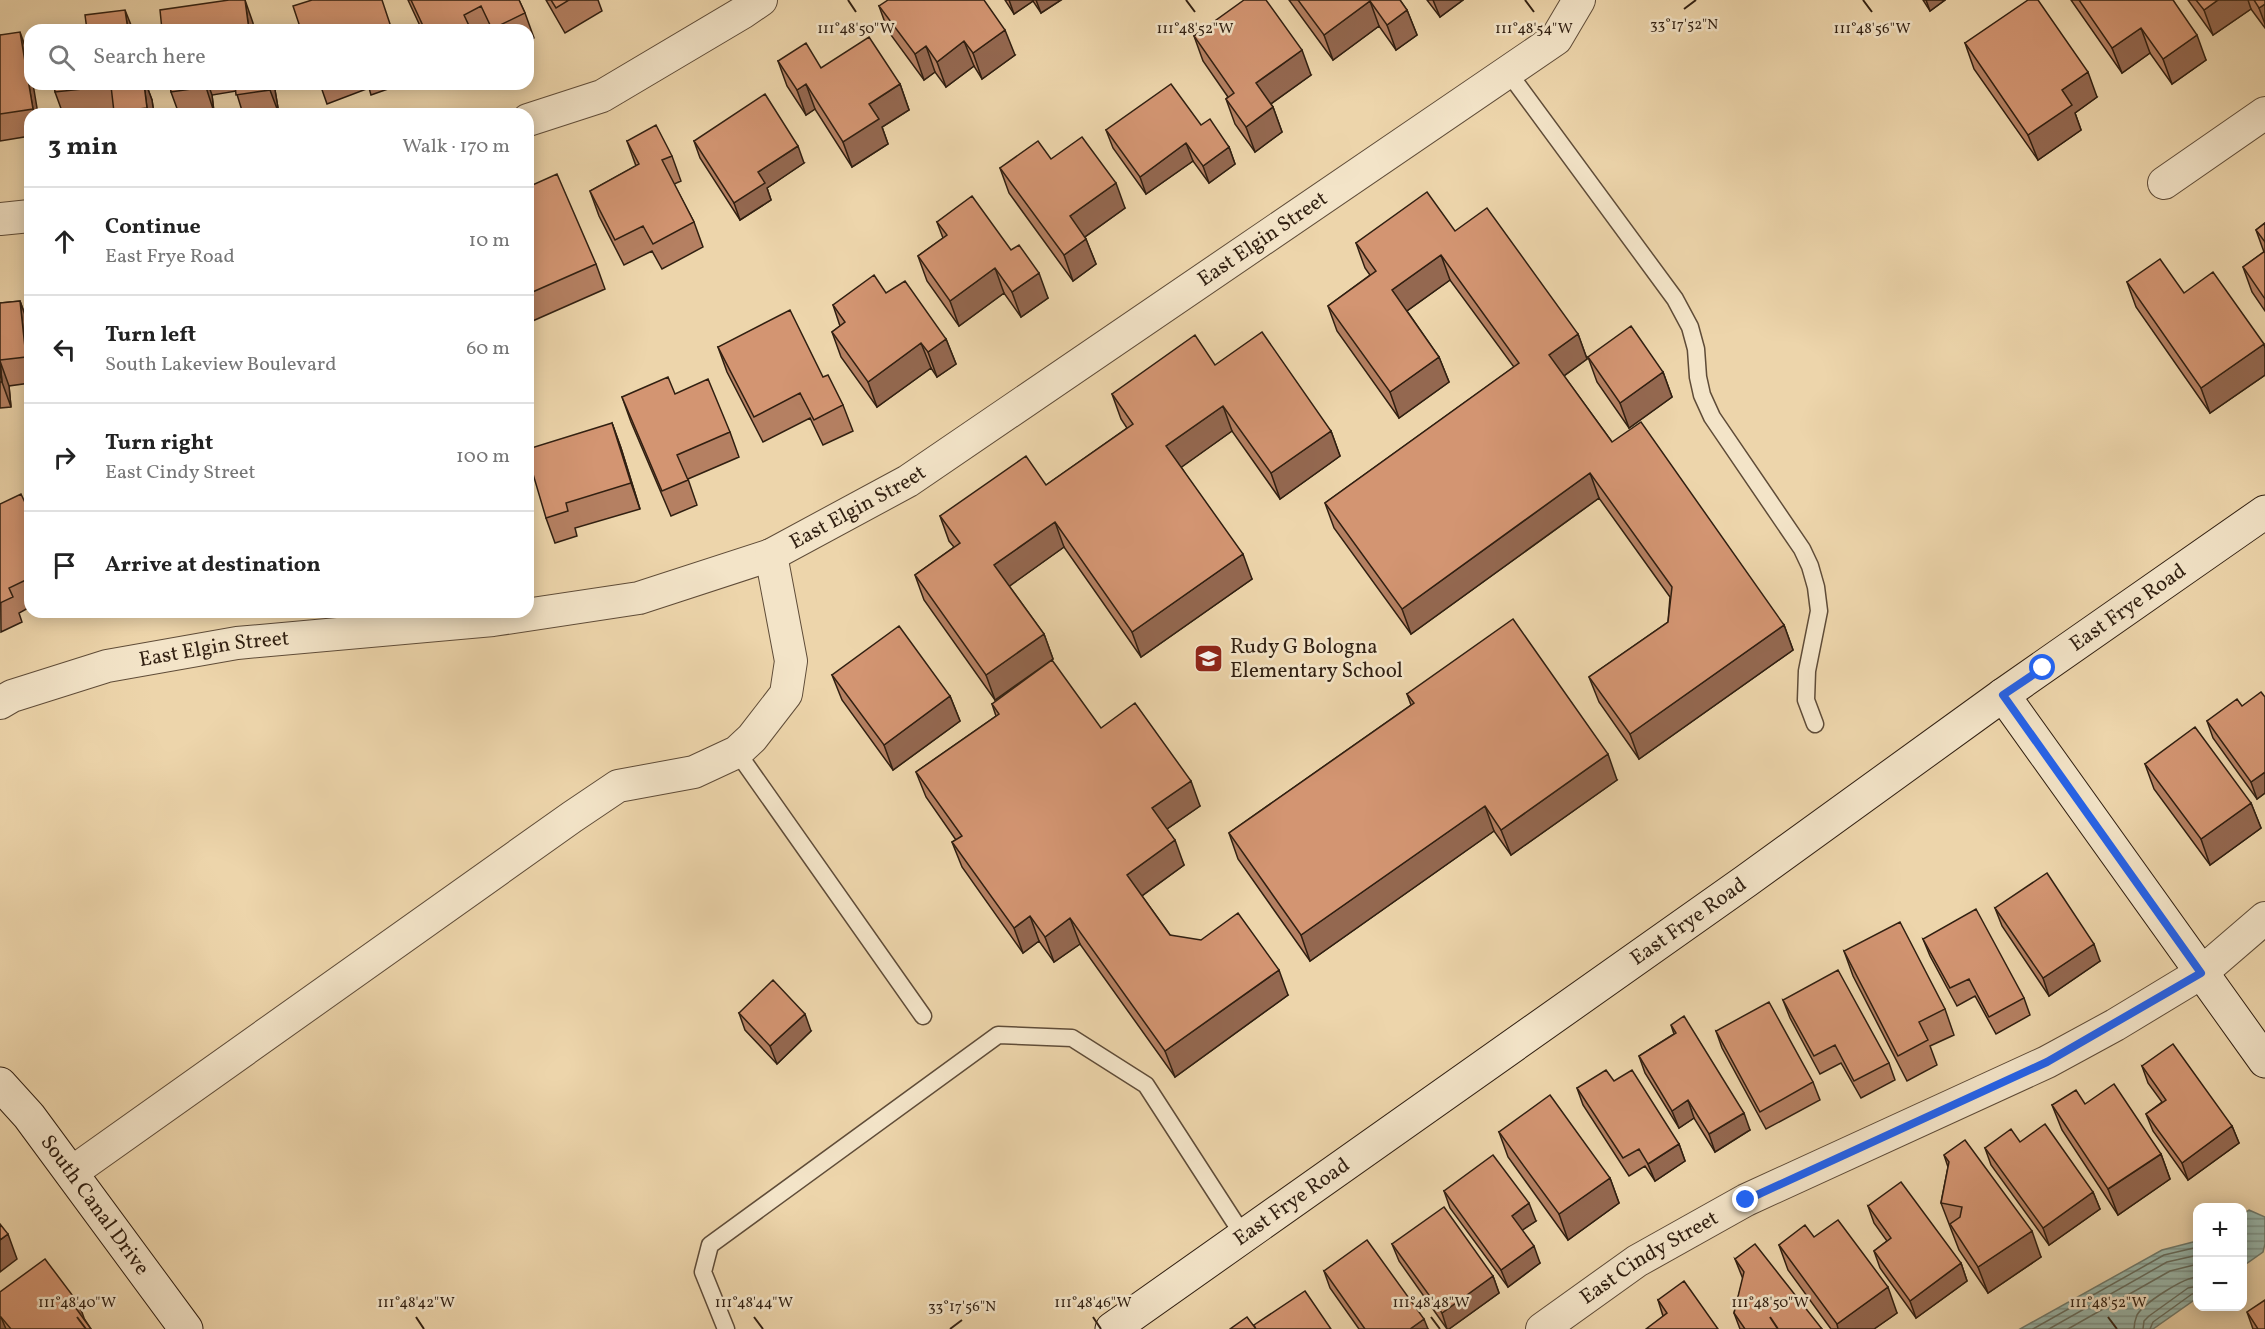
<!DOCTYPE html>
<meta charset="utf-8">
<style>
body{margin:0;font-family:Vollkorn,serif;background:#f6f6f6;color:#222}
.controls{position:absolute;right:18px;bottom:18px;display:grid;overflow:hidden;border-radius:12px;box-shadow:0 3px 15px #0003}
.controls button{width:54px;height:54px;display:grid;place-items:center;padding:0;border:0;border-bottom:2px solid #e0e0e0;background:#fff;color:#222;font:30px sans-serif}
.stop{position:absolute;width:18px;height:18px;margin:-14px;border:4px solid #2563eb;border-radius:50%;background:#fff}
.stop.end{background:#2563eb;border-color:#fff;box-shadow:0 2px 6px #0008}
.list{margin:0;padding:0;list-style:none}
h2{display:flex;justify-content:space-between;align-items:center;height:78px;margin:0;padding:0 24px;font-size:26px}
h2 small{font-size:20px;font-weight:400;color:#767676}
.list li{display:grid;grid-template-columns:39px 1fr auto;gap:18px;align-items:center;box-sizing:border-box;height:108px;padding:0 24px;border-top:2px solid #e0e0e0}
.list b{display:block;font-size:22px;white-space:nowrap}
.list p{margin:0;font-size:20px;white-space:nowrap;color:#767676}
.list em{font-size:20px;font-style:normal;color:#767676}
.icon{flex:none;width:33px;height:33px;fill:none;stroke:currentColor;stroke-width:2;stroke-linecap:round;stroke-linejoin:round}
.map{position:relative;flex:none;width:2265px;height:1329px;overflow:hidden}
.search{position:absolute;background:#fff;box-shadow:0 3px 15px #0003;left:24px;top:24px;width:510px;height:66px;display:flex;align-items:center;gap:15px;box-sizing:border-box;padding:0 21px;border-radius:18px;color:#767676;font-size:22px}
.panel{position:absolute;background:#fff;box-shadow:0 3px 15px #0003;left:24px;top:108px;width:510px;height:510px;border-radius:18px}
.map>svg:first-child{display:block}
</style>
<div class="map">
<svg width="2265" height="1329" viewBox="0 0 2265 1329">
<defs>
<pattern id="water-rules" width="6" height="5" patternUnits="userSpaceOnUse" patternTransform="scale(1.5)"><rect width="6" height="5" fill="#99b8ac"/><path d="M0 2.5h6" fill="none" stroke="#7d958b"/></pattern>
</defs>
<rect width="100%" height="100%" fill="#edd5ab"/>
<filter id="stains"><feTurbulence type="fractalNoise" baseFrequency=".00333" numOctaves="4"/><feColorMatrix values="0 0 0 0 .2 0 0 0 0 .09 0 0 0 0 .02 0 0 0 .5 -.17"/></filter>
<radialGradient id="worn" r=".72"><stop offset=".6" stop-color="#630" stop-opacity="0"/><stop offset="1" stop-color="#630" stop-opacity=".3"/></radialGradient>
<path fill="url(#water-rules)" stroke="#6f7b6e" stroke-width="1.5" d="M2249,1210l16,7v27l-2,8 -20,14v-52z
M2197,1241v57l-44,31h-133l142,-79z"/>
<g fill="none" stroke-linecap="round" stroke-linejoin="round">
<path stroke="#646c5e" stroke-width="1.5" d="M2033,1329l131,-74 34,-8
M2049,1329l118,-67 31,-7
M2068,1329l102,-58 28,-7
M2134,1329c0,-5 1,-9 3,-14 7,-12 47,-38 61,-38
M2143,1329l1,-8 5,-5 39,-28 10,-2
M2150,1329l3,-7 39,-28 6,-1"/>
<defs>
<path id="lane" d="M1508,72l167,227 15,28 6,22 2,28 4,18 10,22 90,132 8,17 6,21 3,24 -12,60 -1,29 9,24
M737,752l186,264
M726,1329l-23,-57 7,-27 288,-210 74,3 74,47 97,150"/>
<g id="street">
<path d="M528,120l74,-24 140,-83 19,-13"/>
<path d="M2164,183l101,-70"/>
<path d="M0,219l30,-3"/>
<path id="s1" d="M0,703l12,-7 95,-30 130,-23 256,-23 146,-22 132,-43 137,-74 648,-442 23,-39"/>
<path d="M71,1173l501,-356 46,-31 76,-14 43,-20 15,-14 34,-44 5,-33 -20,-106"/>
<path id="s2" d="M1542,1329l95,-68 109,-61 301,-138 68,-37 86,-52 64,-55"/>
</g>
<g id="secondary">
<path d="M2003,695l262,366"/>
<path id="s3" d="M0,1084l29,32 157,213"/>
<path id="s4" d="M1112,1329l634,-448 257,-186 262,-183"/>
</g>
</defs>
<use href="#lane" stroke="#5f4c38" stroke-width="19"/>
<use href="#street" stroke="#5f4c38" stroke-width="34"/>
<use href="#secondary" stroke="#301f11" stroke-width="35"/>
<use href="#lane" stroke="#f3e4c8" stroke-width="16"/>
<use href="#street" stroke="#f3e4c8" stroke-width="32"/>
<use href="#secondary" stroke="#f3e4c8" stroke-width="33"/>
</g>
<path fill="#b58062" stroke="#301f11" stroke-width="1.5" d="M408,0h111l6,13 9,25 -6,3v-11h-106z
M546,0h52l4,11 -37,22z
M1005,0h56l-20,13 -8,-12 -19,13z
M1289,0h111l7,10 10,25 -21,15 -17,-24 -46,34z
M1427,0h36l-23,17z
M1923,0h22l-15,11z
M2071,0h102l33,60 -34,24 -22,-31 -28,20z
M2188,0h77v28l-14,-19 -38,26z
M879,6l136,49 -33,24 -8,-13 -28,21 -11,-15 -11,8 -36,-49z
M0,35l29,22 1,6v21l8,30h-8v22l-30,5z
M1194,36l117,39 -40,29 2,3 9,25 -27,20 -20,-28 -9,-25 2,-2 -25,-36z
M1965,43l132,54 -22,16 6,17 -43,30 -64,-91z
M778,61l43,7 79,16 9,26 -27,17 6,17 -36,23 -37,-58 -9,6 -19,-29z
M54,84h92l6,16 2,14h-39l-1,-3 -23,3h-28l-8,-22z
M170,84h104l5,30h-36l-7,-23 -24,4 2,17 -13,2h-22l-8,-22z
M320,84h82l-31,11 -2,-7 -42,16z
M1201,125l28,22 6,17 -26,19 -16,-22 -47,33 -33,-46 -7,-18z
M627,141l45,15 9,25 -7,3 20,38 9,25 -41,22 -10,-18 -28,14 -25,-49 -9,-25 46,-25z
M694,141l110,22 -37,25 4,12 -31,20 -40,-62z
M1051,159l74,49 -40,29 11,27 -23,17 -64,-88 -9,-25z
M528,187l68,77 9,25 -77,34z
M937,222l74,28 37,48 -27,19 -17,-24 -45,33 -32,-45 -9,-25 25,-18z
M2265,223v88l-13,-19 -9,-25 21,-15 -8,-22z
M1455,231l123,103 9,25 -23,17 48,66 172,183 9,25 -154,109 -40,-57 -10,-25 79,-55 2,-25 -71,-99 -188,136 -77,-106 -9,-25 189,-136 -64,-87 -43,31 32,46 10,25 -50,36 -62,-87 -9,-25 42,-31 -5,-7 -9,-25z
M2127,282l57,11 81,55v27l-55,38 -74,-106z
M886,293l60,46 10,25 -19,13 -6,-9 -54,39 -36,-50 -9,-25 8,-6 -7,-21z
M20,301l9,25 1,57 -21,3 2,21 -11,1v-105z
M718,347l105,30 20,28 10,26 -30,14 -13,-27 -47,24 -36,-70z
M1588,357l75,15 9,25 -43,31 -32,-46z
M1215,365l116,66 9,25 -60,43 -48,-68 -51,36 71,112 -111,78 -77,-110 -55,39 35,48 9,25 -58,41 -71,-100 -9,-25 39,-28 -5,-6 -9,-25 106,-31 81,-57 -6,-9 -9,-25z
M675,394l55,38 9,25 -51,22 9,26 -26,11 -40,-94 -9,-25z
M612,423l9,25 19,61 -65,19 2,8 -22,7 -9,-25z
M0,504l30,7v96l-11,6 3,9 -21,10z
M832,675l118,21 10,25 -67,49 -51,-70z
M1407,694l210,86 -106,75 -17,-24 -184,130 -72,-102 -9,-26 182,-128z
M2265,697v96l-8,6 -44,-61 -6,-17z
M992,704l109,24 99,78 -33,23 17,36 -42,31 28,39 118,60 -113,82 -95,-133 -26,18 -15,-21 -16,12 -61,-86 -10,-25 4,-2 -30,-43 -10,-25 80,-56z
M2145,764l106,39 10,25 -51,37 -56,-76z
M1995,908l105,53 -51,35 -47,-70z
M1923,939l101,59 6,17 -34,19 -21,-38 -18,10 -27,-50z
M1844,951l101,58 9,26 -24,11 7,19 -30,16 -54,-105z
M1783,1000l106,63 6,17 -34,18 -20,-35 -21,11 -30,-56z
M739,1013l72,18 -34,33 -32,-34z
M1671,1025l79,105 -35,22 -21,-34 -15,10 -34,-55 -6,-17 35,-22z
M1716,1031l97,51 7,18 -54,29 -44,-81z
M2142,1066l90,60 7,17 -51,37 -35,-49 -7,-17 16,-12 -14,-19z
M1614,1081l65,63 6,17 -30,20 -10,-15 -16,10 -46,-71 -6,-17z
M2085,1104l76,50 9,25 -52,36 -56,-85 -10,-25z
M1499,1132l111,46 9,25 -51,37 -60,-83z
M1985,1148l108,44 7,17 -51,36 -58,-80z
M1944,1155l97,102 -53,36 -29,-43 -18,-47 7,-36z
M1444,1191l92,30 -14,9 18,33 -32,24 -58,-79z
M1868,1206l93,57 6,18 -51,37 -36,-50 -6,-17 13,-10 -13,-18z
M1814,1237l83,76 -23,16h-43l-43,-59 -9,-25z
M1392,1244l101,32 6,17 -50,36h-2l-48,-68z
M1735,1259l87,70h-82l-6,-16 9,-34z
M1324,1271l104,58h-69l-29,-41z
M0,1292l85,28 6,9h-91z
M1658,1300l60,29 -55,-13z
M2247,1312l18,17h-12z"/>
<path fill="#946850" stroke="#301f11" stroke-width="1.5" d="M245,0l8,23 1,7h-5z
M1009,0h24v1l-19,13z
M1036,0h25l-20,13z
M1433,0h30l-23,17z
M1926,0h19l-15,11z
M2218,0h30l3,9 -38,26 -9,-25z
M1370,1l9,25 -46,34 -9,-25z
M2265,4v20l-6,-16z
M125,10l8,20h-5z
M1407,10l10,25 -21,15 -9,-25z
M2141,28l9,25 -28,20 -10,-25z
M1005,30l10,25 -33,24 -9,-26z
M20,32l9,25 1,6v21h3l5,30h-4l-1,-5z
M2197,35l9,25 -34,24 -9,-25z
M964,41l10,25 -28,21 -9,-25z
M926,46l9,26 -11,8 -9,-26z
M1302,50l9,25 -46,33 -9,-25z
M2088,72l9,25 -22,16 6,17 -43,30 -10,-25 34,-45z
M144,84h2l6,16 2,14h-5l-2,-6z
M205,84h3l4,11 2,17z
M269,84h5l5,30 -9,-24z
M806,84l9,25 -9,6 -9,-25z
M900,84l9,26 -27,17 6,17 -36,23 -9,-25 26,-38z
M1273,107l9,25 -27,20 -9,-25z
M1186,143l7,18 -47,33 -6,-17z
M798,146l6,17 -37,25 4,12 -31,20 -6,-17 24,-31z
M1229,147l6,17 -26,19 -6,-17z
M1116,183l9,25 -46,33 -9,-25z
M1086,239l10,25 -23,17 -9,-26z
M1441,255l9,25 -49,35 -9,-25z
M995,268l9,25 -45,33 -9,-25z
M1039,273l9,25 -27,19 -9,-25z
M20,301l9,25 1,42 -4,-11z
M1578,334l9,25 -29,21 -9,-25z
M946,339l10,25 -19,13 -9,-25z
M921,343l10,25 -54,39 -9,-25z
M2264,344l1,4v27l-55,38 -9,-25z
M1439,357l10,25 -50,36 -9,-26z
M0,361l9,25 2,21 -9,-25z
M1663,372l9,25 -43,31 -9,-25z
M1223,406l9,25 -56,40 -10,-25z
M612,423l9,25 19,61 -9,-26z
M1331,431l9,25 -60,43 -9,-26z
M1590,473l9,25 -188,136 -9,-25z
M1055,522l9,25 -60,43 -10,-25z
M1243,554l9,25 -111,78 -9,-25z
M1784,625l9,25 -154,109 -9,-25z
M1044,634l9,25 -58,41 -9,-25z
M950,696l10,25 -67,49 -9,-25z
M1608,754l9,26 -106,75 -10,-25z
M2265,772v21l-8,6 -6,-17z
M1191,781l9,25 -39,27 -9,-25z
M2251,803l10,25 -51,37 -9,-26z
M1485,806l9,25 -184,130 -9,-26z
M1175,840l9,25 -48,35 -9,-25z
M1030,916l9,25 -16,12 -9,-25z
M1070,918l10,26 -26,18 -9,-25z
M2094,944l6,17 -51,35 -6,-18z
M1279,970l9,25 -113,82 -10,-26z
M805,1014l6,17 -34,33 -7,-18z
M1688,1100l6,18 -15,10 -7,-17z
M1744,1113l6,17 -35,22 -6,-18z
M2232,1126l7,17 -51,37 -6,-17z
M1679,1144l6,17 -30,20 -7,-17z
M2161,1154l9,25 -52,36 -10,-26z
M1610,1178l9,25 -51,37 -9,-26z
M2093,1192l7,17 -51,36 -6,-17z
M1529,1203l7,18 -18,12 -6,-17z
M2032,1231l9,26 -53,36 -10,-26z
M8,1234l9,25 -17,13v-32z
M1534,1246l6,17 -32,24 -7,-17z
M1961,1263l6,18 -51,37 -6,-17z
M1493,1276l6,17 -50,36h-2l-5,-16z
M1888,1287l9,26 -23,16h-36l-1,-5z
M79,1304l9,25 -13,-22z
M1,1317l5,12h-6v-11z
M1424,1319l4,10h-18z"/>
<path fill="#d39572" stroke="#301f11" stroke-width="1.5" d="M229,0h16l4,30h-87l-2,-20z
M312,0h70l10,30h-91l-8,-24z
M411,0h108l6,13 -33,16 -11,-23 -17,9 7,15h-46z
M551,0h18l-13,8z
M888,0h96l21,30 -32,23 -9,-12 -27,21 -11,-16 -11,8 -36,-48z
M1244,0h22l36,50 -46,33 17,24 -27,20 -20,-28 8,-6 -40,-57z
M1298,0h102l7,10 -20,15 -17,-24 -46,34z
M2028,0h10l50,72 -26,18 10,15 -44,30 -63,-92z
M2079,0h94l24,35 -34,24 -22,-31 -29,20z
M2196,0h22l-14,10z
M2254,0h11v4l-6,4z
M125,10l3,20h-41l-2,-15z
M20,32l13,77 -33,5v-79z
M869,37l31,47 -31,20 10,15 -36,23 -37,-58 -9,6 -19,-29 28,-18 15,25z
M54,84h90l3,24 -33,4 -3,-26 -56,6z
M170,84h35v3l-34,5z
M235,84h34l1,6 -34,5z
M1171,84l30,41 9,-6 19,28 -26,19 -17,-23 -46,34 -34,-47z
M765,94l33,52 -40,26 7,11 -31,20 -40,-62z
M656,125l16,31 -10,4 32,62 -41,22 -10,-18 -28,14 -25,-49 49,-27 -12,-23z
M1082,137l34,46 -46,33 16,23 -22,16 -64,-87 38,-27 13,18z
M557,174l39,90 -68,30v-107z
M1427,192l28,39 32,-23 91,126 -29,21 63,87 29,-20 143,203 -154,109 -41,-57 79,-55 4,-35 -82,-114 -188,136 -77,-106 194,-140 -78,-108 -49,35 47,67 -49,35 -62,-86 48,-35 -20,-28z
M972,196l39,54 8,-5 20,28 -27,19 -17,-24 -45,33 -32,-45 29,-21 -10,-13z
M2265,223v19l-9,-12z
M2265,251v48l-22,-32z
M2160,259l24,34 29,-21 51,72 -63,44 -74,-106z
M874,275l12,18 19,-12 41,58 -18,13 -7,-9 -53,39 -36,-50 13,-10 -12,-17z
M20,301l6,56 -26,3v-57z
M790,310l33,67 5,-2 15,30 -29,15 -14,-27 -46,24 -36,-70z
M1631,326l32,46 -43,31 -32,-46z
M1262,332l69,99 -60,42 -48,-67 -57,40 77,108 -111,78 -77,-110 -61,43 50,69 -58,41 -71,-100 45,-32 -20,-27 86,-60 20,29 87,-61 -21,-30 83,-59 20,30z
M0,363l2,19h-2z
M668,377l7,17 33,-15 22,53 -53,23 11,25 -26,11 -40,-94z
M612,423l19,60 -65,20 2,8 -22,7 -18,-61v-8z
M21,494l8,17h1v67l-21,10 4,9 -13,6v-99z
M1513,619l95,135 -107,76 -16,-24 -184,129 -72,-102 185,-130 -7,-9z
M899,626l51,70 -66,49 -52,-70z
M1052,660l49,68 34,-25 56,78 -39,27 23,32 -48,35 43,60 31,5 37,-27 41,57 -114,81 -95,-133 -25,19 -15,-21 -16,12 -62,-86 10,-6 -46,-64 83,-58 -7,-10z
M2261,692l4,5v75l-14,10 -44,-61 30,-22 5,7z
M2195,727l56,76 -50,36 -56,-75z
M2047,873l47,71 -51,34 -48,-70z
M1976,909l48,89 -35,19 -20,-38 -19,9 -27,-49z
M1900,922l45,87 -26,13 9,18 -30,16 -54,-105z
M1838,970l51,93 -35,18 -19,-36 -21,11 -31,-56z
M773,980l32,34 -35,32 -31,-33z
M1769,1002l44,80 -53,30 -44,-81z
M1684,1016l60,97 -35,21 -21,-34 -16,11 -33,-55 37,-23 -5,-8z
M2173,1044l59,82 -50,37 -36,-49 20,-14 -24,-34z
M1606,1070l8,11 18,-11 47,74 -31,20 -9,-15 -16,9 -46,-70z
M2114,1084l47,70 -53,35 -56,-84 24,-15 9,14z
M1550,1095l60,83 -51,36 -60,-82z
M2045,1124l48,68 -50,36 -58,-80 26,-19 9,13z
M1965,1140l67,91 -54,36 -28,-43 10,-7 2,-10 -21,-4 8,-41 -5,-7z
M1493,1155l36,48 -17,13 22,30 -33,24 -57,-79z
M1901,1182l60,81 -51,38 -36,-50 17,-13 -23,-32z
M1444,1207l49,69 -51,37 -50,-69z
M1838,1220l50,67 -51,37 -58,-79 26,-20 9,12z
M0,1224l8,10 -8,6z
M1367,1240l57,79 -14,10h-45l-41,-58z
M1755,1244l67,85h-77l-11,-16 10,-41 -9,-13z
M45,1259l34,45 -4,3 16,22h-80l-10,-12 -1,1v-26z
M1684,1281l34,48h-72l21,-16 -9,-13z
M1305,1291l26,38h-75l-2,-4z
M2265,1300v29h-7l-11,-17z
M1247,1317l9,12h-26z"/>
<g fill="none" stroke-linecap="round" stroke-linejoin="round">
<path stroke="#2563eb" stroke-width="8" d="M1746,1200l301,-138 154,-89 -198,-278 40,-27"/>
</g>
<path fill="none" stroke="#301f11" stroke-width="2" d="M848,0l8,12M1186,0l9,12M1525,0l9,12M1863,0l9,12M1684,9l12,-9M77,1317l9,12M416,1317l8,12M754,1317l9,12M1093,1317l8,12M1431,1317l9,12M1770,1317l8,12M2108,1317l9,12M950,1329l12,-9"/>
<defs>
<symbol id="school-square" viewBox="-11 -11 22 22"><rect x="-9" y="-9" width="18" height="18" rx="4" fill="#8f2418" stroke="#f3e4c8"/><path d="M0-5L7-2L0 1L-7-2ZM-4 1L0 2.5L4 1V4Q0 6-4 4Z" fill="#fff"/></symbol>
</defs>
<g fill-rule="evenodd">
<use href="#school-square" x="1192" y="642" width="33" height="33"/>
</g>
<g text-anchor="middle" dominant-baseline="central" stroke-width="5" stroke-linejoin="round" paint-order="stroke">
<g font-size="21" fill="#301f11" stroke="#f3e4c8">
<text stroke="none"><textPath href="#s1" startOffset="1374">East Elgin Street</textPath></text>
<text stroke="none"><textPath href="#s1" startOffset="888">East Elgin Street</textPath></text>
<text stroke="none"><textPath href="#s4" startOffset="1246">East Frye Road</textPath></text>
<text stroke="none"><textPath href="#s1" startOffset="222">East Elgin Street</textPath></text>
<text stroke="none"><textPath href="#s4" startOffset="706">East Frye Road</textPath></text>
<text stroke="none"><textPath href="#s4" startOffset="220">East Frye Road</textPath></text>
<text stroke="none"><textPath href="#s3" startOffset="154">South Canal Drive</textPath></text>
<text stroke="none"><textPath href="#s2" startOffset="129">East Cindy Street</textPath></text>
</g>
<g font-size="21" fill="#301f11" stroke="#f3e4c8" text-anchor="start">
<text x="1230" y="647">Rudy G Bologna<tspan x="1230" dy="24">Elementary School</tspan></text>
</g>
</g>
<g font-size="15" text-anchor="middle" fill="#301f11" stroke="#f3e4c8" stroke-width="5" stroke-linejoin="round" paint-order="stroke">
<text x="1684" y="29">33°17'52"N</text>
<text x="856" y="33">111°48'50"W</text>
<text x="1195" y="33">111°48'52"W</text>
<text x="1534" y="33">111°48'54"W</text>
<text x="1872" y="33">111°48'56"W</text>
<text x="77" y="1307">111°48'40"W</text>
<text x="416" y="1307">111°48'42"W</text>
<text x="754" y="1307">111°48'44"W</text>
<text x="1093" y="1307">111°48'46"W</text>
<text x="1431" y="1307">111°48'48"W</text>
<text x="1770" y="1307">111°48'50"W</text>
<text x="2108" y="1307">111°48'52"W</text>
<text x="962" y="1311">33°17'56"N</text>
</g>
<rect width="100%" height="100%" filter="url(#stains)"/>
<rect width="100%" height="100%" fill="url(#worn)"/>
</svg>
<div class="controls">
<button>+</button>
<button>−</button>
</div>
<div class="stop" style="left:2043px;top:668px"></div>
<div class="stop end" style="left:1746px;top:1200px"></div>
<div class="search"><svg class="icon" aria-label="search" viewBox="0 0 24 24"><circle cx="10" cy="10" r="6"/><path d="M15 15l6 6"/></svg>Search here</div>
<section class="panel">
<h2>3 min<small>Walk · 170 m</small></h2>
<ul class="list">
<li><svg class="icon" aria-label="ahead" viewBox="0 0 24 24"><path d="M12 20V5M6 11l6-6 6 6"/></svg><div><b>Continue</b><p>East Frye Road</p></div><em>10 m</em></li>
<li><svg class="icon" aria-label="left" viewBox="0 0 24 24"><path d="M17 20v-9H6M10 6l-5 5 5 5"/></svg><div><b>Turn left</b><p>South Lakeview Boulevard</p></div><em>60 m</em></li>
<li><svg class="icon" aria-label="right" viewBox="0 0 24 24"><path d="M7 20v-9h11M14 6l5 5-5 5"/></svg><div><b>Turn right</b><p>East Cindy Street</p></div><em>100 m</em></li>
<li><svg class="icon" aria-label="arrive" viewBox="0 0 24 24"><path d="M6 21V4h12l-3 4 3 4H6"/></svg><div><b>Arrive at destination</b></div></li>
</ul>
</section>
</div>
